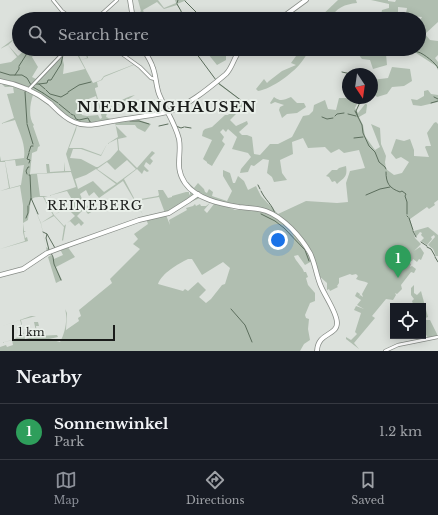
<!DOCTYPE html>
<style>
body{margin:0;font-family:"Libre Baskerville",serif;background:#242831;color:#f1f3f6}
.controls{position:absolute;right:12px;bottom:12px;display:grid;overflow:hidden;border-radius:0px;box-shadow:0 2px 10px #0003}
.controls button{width:36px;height:36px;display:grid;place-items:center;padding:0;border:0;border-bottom:1px solid #363941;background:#171b24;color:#f1f3f6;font:20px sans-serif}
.compass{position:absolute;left:342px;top:68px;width:36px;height:36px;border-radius:50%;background:#171b24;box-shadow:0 2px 10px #0003;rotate:167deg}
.scale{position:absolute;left:12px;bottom:10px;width:103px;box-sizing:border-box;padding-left:4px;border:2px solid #1a1c1a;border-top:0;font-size:11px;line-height:14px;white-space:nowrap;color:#1a1c1a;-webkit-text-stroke:3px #e9efe9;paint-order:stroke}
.you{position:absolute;left:278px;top:240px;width:14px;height:14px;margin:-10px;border:3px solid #fff;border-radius:50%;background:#1a73e8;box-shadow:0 0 0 6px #1a73e833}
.badge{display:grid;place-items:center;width:26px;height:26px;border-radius:50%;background:#8c9099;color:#fff;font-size:13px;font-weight:700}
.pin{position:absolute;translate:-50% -33px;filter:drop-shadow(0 1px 2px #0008)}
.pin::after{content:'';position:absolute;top:21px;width:14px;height:12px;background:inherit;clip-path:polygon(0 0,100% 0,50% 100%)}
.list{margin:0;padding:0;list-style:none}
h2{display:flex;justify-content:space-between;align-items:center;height:52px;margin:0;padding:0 16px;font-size:17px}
h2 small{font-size:13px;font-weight:400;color:#9ea1a6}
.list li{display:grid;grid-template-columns:26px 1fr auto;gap:12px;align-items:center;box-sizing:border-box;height:56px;padding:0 16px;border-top:1px solid #363941}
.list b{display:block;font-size:15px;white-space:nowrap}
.list p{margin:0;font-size:13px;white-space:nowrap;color:#9ea1a6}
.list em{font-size:13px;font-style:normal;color:#9ea1a6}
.icon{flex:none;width:22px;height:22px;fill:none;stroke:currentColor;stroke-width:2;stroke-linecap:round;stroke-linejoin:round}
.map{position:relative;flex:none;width:438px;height:351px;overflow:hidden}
.search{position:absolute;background:#171b24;box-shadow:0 2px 10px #0003;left:12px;right:12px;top:12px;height:44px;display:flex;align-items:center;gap:10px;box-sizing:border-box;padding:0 14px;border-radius:22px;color:#9ea1a6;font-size:15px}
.sheet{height:108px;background:#171b24}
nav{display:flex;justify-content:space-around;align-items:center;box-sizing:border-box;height:56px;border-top:1px solid #363941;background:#171b24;font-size:11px;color:#9ea1a6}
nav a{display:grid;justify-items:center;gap:2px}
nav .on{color:#8c9099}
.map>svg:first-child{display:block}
</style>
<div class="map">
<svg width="438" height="351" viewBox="0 0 438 351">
<rect width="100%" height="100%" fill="#dce1dc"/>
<path fill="#b0beb0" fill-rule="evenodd" d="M138,0h20l6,8 12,-5 -1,-3h12l-10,4 5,8 -5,-7 -13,4 -7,-7 -14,8 3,9h-5l-1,-7 1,-1z
M338,0h18l1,3c-12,1 -21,5 -27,16h-12z
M371,0h17v1l7,1 1,-2h42v22l-13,12 5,6 8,1v14l-3,3 3,4v8l-2,-4 -20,-13 -15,-4h18v-27l3,-5 -12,-1 -4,-3 1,-5 -9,-1v8h-17l1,-5 7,-2v-4z
M19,35l-11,10 10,11 8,-7 11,1 -5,7 6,10 -6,10 4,2 32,-30 -6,7 2,9 -1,9 22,-5 -11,-20 3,4 6,-4 -5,4 3,7 6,-2 -3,-9h12l1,4 -7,2 -3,-2 1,5 -7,2 12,23 8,-3 3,-4 31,-12 -21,-15h2l22,16 17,16 -4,-1 -15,-16 -32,13 -2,3 -5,2 1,5 -3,1v1l7,24c11,-7 20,-15 33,-18l-26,16 -2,2 -1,4 7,3 -9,3h-27l-44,-28c-3,8 -5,23 1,30l-1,1 7,20 -2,1 -1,4 -5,2 -2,21 17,-1 -1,-9h3l1,8 14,-1 1,-9v9h6l-5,-17 11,-30 -1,6 -7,18h13l19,7 6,-11 11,-7 -3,-15h8l1,-2 6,-1 1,2 8,-1 12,4 -6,8 16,8 -24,-12 -2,-3h-20l12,12 -9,2 1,11 18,18 15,-17 3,2 -5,5 3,3 -3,4 -4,-3 -2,4 5,5 -2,1 -3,-2 -2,4 -5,-5 -13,10 11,21 23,-4 1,-1 -1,-5h5l5,8 4,-1v-1l14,-4h3v3l1,-1v-3l4,3v2l-29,17 -6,-16 -23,4 7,14 -20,-34 -24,17 -5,-6 -5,4 -3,-6 -6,4 2,5 5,7 5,-3 3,4 -3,3 1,1 -5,3 -4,-5 -7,7 7,7 -3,3 -2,-3 -4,3 -5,-5 -4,3 -3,17 -1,-1 2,-13 -10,-11 -13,7 5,24 4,3 -3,2 -6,-28 -7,-17 7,16 12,-8 -10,-18c-10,0 -12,0 -13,10 0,4 -2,9 -2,13l-5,3 1,8h2l-2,1 1,6 2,-1 1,4 -28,8 25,-8 -2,-9v-27l-3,-19 -20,5 9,-3 -4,-26h-5v-6l1,5 23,-3c2,-14 -5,-26 -9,-38l-15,4 14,-6 -7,-24 7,-1 -1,-6h-8l-3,-3v-3h-2v-17l11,-2 6,-5 -9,-12 -8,4zM96,96l6,22 -2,1 -2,-4 -11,1 -5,-1 -4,-10 8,-5zM117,139l1,11 -8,9 -12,8h-2l-15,-8 -11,-1 3,-9h8l20,7 6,-12zM15,160l1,6 8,-1 -3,20 -11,3 -5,-27zM127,160l9,9 -19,14 -20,-14 10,-7 8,8zM96,169l20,15 -12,8 -11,-11 -15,8 -3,-10 11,-4zM71,172l5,15 -28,9h-8l-3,-22zM67,191l7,12 -20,12 -10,-18zM67,208l8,8 -11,10 -10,-11z
M214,49h26l-4,6 -3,-3 -7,3v5l-9,5 -9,-11z
M301,49h9c-3,4 -4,7 -7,11 -8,12 -31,29 -45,31l-2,-2 8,-10 3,4 2,-2 -28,-30 28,30 13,-10 14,-6 -5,-2z
M366,49h5v3l15,2 1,11 -14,4 -3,-9 -8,-1 -3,-4 6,-4z
M392,67l18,2 2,12 -8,5 -12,1 -5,7 -10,3 -5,-5v-12l16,-2z
M218,82l28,22 -16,16 6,6 11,-5 1,3 -9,8 3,3h5l5,2 2,17 6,1 10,-11h8l14,-7 11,-21 6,-1 4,-4 1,-6 11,-5 3,9 8,1 3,-12h21l-5,10 3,5 8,-10 1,2 -1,8 -7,4 4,8 2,11 10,14 5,-3 -9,-23 9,4 1,16 5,12 -1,6 1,7 8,6 8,-2 7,-11 -8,-5 -5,2 -5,-6 5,-14 8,2 6,-2 4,11v6l15,1 -4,-10 1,-1h5l-4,-13 7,-10 2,-1 2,2v76l-4,3 1,2 -6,4 -2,-2 -17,12 5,19 6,6 -7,7 6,-4 4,6 -3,7 -2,-1 -2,3 -4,-3 -1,2 -4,-1v2l3,2 -1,3 2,-1 4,3 -2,4 -3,-1 -10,13 1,4 -5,5 -2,-1 1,2 -3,5 -7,-1 -14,17 3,2 -21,25 5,6 -13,-10v-2l5,3 6,-6 -2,-2 6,-19 -7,-3 2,-4 8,3 -7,-4 4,-5 -6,-4 2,-4 3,2 -1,3 1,-2 3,2 -1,-3 6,-11c-4,-2 -8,-2 -12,-4l2,-3 -2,-2 -4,1 -2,-1 -11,4v5l-2,3 1,1 -8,4 -1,-2 -2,1v-7l-9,-8 -2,-7 -14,-28 -31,-27 -54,-12 -14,-5 -9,-6 -7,-8h1l6,6 4,-5 6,6 1,3 2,1 2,-4 4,3 -1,4 15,5 5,-10 -9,-15v-6l7,3 3,10h2l3,-7 6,5 4,9 8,-4 5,10 17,18 28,-13 31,2 11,-1 -2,-19 4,-12 15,-3 -6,-18 -15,3 -5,-4 -8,4 -6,-6 -17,1 -5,-10 -11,4 1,12 -13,6 2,13 5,7 -13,2 -2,-5 -5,-4 2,-13 -6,-1 -9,7 -3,-1 -3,7 -8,1 1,-4 10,-12 -3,-4 -16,-4 5,-12 -9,-8 -2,3 -3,-3 -3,3 4,5 -2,4 3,3 -13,22 -5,-3v-1l-4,-3 9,-19 -10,-4 1,-5 2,-2 7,-2 13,-12h3l13,-14 -24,-18z
M428,90l3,4 7,1v7l-17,4 -8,-1 -2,-6 6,1 7,-4v-5z
M274,97c7,5 9,3 17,0l6,6h7l2,4 -9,6 -10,1 -5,4 -3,-8 1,-3 4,-2 -9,-3 -4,2 -1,-1z
M346,166c2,12 -3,12 -9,18l-2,-3 -3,1 -3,-5 -3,-1 6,-6h5l2,-2z
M198,196l40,13 -13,-3 10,4h4l1,-2c10,1 22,2 31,6 18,10 32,29 41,47l-7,4 -7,-10 -4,1c2,6 8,10 10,16h2l2,5 -2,1 2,7 7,8v8l-5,2 -5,12 1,3 3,1 -1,10 2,11 -6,4 -4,7h-300v-4l6,-2 1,2 6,-2 -1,-5 -12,3 13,-3 11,-7 -4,-13 -20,7 31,-11h5l-15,4 4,19 12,-3 -3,-14h4l1,4h-3l1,10 20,-1 1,2 -9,2 11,3c5,-9 8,-23 5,-33l2,4 -1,17 13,-9 -1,-3 3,-2 -2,-6 33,-27 -2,-4 30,-30 -7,-5 5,-5 -4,-5 14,-10 -2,-5 20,-4 4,10 -1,-5 18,-10 -1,-2 7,-2 2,-2 1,2 4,-2 1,2h5l4,-3 -6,7 3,3 7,-9 -14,-6 -12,5 -15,10zM188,259h4l10,16 21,-13 7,6 -5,16 -3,1 -11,14 -5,4 -7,-6 7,-7 -8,-8 -10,9 -3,-2 -2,2 -25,-7c4,-11 20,-20 30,-25z
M428,227l10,8v21h-2l-3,-7 -5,-4 7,-8 -1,-2 -3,2 1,2 -5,6 -6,-4 3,-3 -3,-3 1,-2 -2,-1 -4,5 -2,-6z
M67,246l8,11 -19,10 6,13 -6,3 -8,-26 3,-2 3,4 9,-4 -3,-6z
M414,285v8l3,2 4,-4 7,26 -5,2v-13h-10l-1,-2h1l-1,-3 2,-2 -3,-4v-7z
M426,320h4l7,14v2l-9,2 -5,-8v-9z"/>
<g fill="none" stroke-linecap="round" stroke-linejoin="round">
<path stroke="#5c6e5d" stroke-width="1" d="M185,1l18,18
M177,3l1,-3
M177,4l4,7 2,8
M193,49l23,31
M409,50l2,2c2,0 5,-1 7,0 5,1 19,12 20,16
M19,66l7,-11 2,-5
M0,72l10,3h12l5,3 4,7
M342,72l9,2
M357,74l2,-3
M15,75l4,-6v-2
M218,83l28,21
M35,84h4l6,5
M39,84l8,-1 1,-3h3l10,-16 2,-9
M33,87l10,6
M26,90l-1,2 2,31
M46,90l4,4 11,3 7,-4
M68,92l11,-7 12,-3
M43,93l15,10
M434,97l4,2
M362,98l-6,13 2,6 4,8 1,8 6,13 6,6 4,10 6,5 1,2
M431,103l7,-2
M59,104l11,9
M355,111l3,6
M71,114l2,1
M348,114l8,2
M74,115l2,4 3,1 9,-2 2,4 3,1
M335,116l2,-2 7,-1
M322,117l5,2 6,-1
M130,121h9l10,3
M27,124l6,20
M159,126l9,-2
M176,126l5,2 3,-1
M185,127l6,1
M354,138l9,-1
M29,152l2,-6h2
M29,153l-2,6 3,1 -1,3
M386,172c0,11 3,16 14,20l2,-1 4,3 -1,2 2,6v12
M27,174l-1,-3 2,-4h1
M29,175h1l1,22
M258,185l2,4
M261,191c4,9 12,14 14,23
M366,195l14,-6 10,-2
M31,198l7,16
M29,205l2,-7
M261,214l14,7 9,7 21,22 4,11
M407,216l1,1
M26,218l2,-5v-7
M409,218l4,12
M413,231l3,6
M43,232l4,2 -1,4 3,12
M47,234l8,14
M421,242l6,4
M427,247l4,2 4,7
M51,253l2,4 1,7 7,16
M435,257l3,5
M231,309l14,16 7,17"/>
<defs>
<path id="minor" d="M53,0l9,11 11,8
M96,19l21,-19
M115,49l25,18 11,11 4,1
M28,90l39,-41
M385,351l13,-6 40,-8"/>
<path id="major" d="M130,0l3,19
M280,19l26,-19
M143,49c4,6 8,12 10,19 3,8 3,18 6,26 6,15 16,29 20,45 3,16 -5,28 6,44 11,16 36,21 54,24 9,1 19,1 27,4 17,6 35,26 44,42 5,10 6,21 10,31 4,11 17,28 17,39 0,13 -19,9 -20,28
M0,81c17,3 36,11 50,22 7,7 14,15 24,19 13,6 25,1 39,-1 18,-3 36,-5 54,-9 21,-6 42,-24 59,-38 7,-7 8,-18 15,-25
M0,275l23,-6 24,-16 16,-6 76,-27 30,-7 19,-12 10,-7"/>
</defs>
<use href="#minor" stroke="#878c87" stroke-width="4"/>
<use href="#major" stroke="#878c87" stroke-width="5.5"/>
<use href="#minor" stroke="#fff" stroke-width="2.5"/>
<use href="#major" stroke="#fff" stroke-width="4"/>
</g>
<g text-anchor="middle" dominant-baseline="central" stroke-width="4" stroke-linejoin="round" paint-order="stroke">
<g font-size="13" letter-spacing="1" fill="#1a1c1a" stroke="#e9efe9">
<text x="95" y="205">REINEBERG</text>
</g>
<g font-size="15" font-weight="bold" letter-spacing="1" fill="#1a1c1a" stroke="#e9efe9">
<text x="167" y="106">NIEDRINGHAUSEN</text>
</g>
</g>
</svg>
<div class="controls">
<button><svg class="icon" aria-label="locate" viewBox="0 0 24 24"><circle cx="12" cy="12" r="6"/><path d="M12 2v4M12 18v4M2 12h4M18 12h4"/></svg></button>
</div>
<svg class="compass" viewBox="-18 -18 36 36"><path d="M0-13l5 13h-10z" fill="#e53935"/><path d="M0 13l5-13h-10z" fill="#9ea1a6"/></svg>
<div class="scale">1 km</div>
<div class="you"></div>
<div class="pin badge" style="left:398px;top:278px;background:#2e9e5b">1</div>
<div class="search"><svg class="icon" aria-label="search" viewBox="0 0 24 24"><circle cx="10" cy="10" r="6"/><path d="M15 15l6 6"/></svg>Search here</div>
</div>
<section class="sheet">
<h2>Nearby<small></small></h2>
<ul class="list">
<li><span class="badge" style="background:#2e9e5b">1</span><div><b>Sonnenwinkel</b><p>Park</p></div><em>1.2 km</em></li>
</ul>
</section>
<nav>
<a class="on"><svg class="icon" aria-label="map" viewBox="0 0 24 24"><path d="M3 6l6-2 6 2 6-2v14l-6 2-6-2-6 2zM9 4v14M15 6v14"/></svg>Map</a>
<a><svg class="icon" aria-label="directions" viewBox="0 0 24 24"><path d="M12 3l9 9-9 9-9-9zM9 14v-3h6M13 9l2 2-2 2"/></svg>Directions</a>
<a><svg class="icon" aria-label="saved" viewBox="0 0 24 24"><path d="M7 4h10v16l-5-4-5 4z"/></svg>Saved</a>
</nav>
